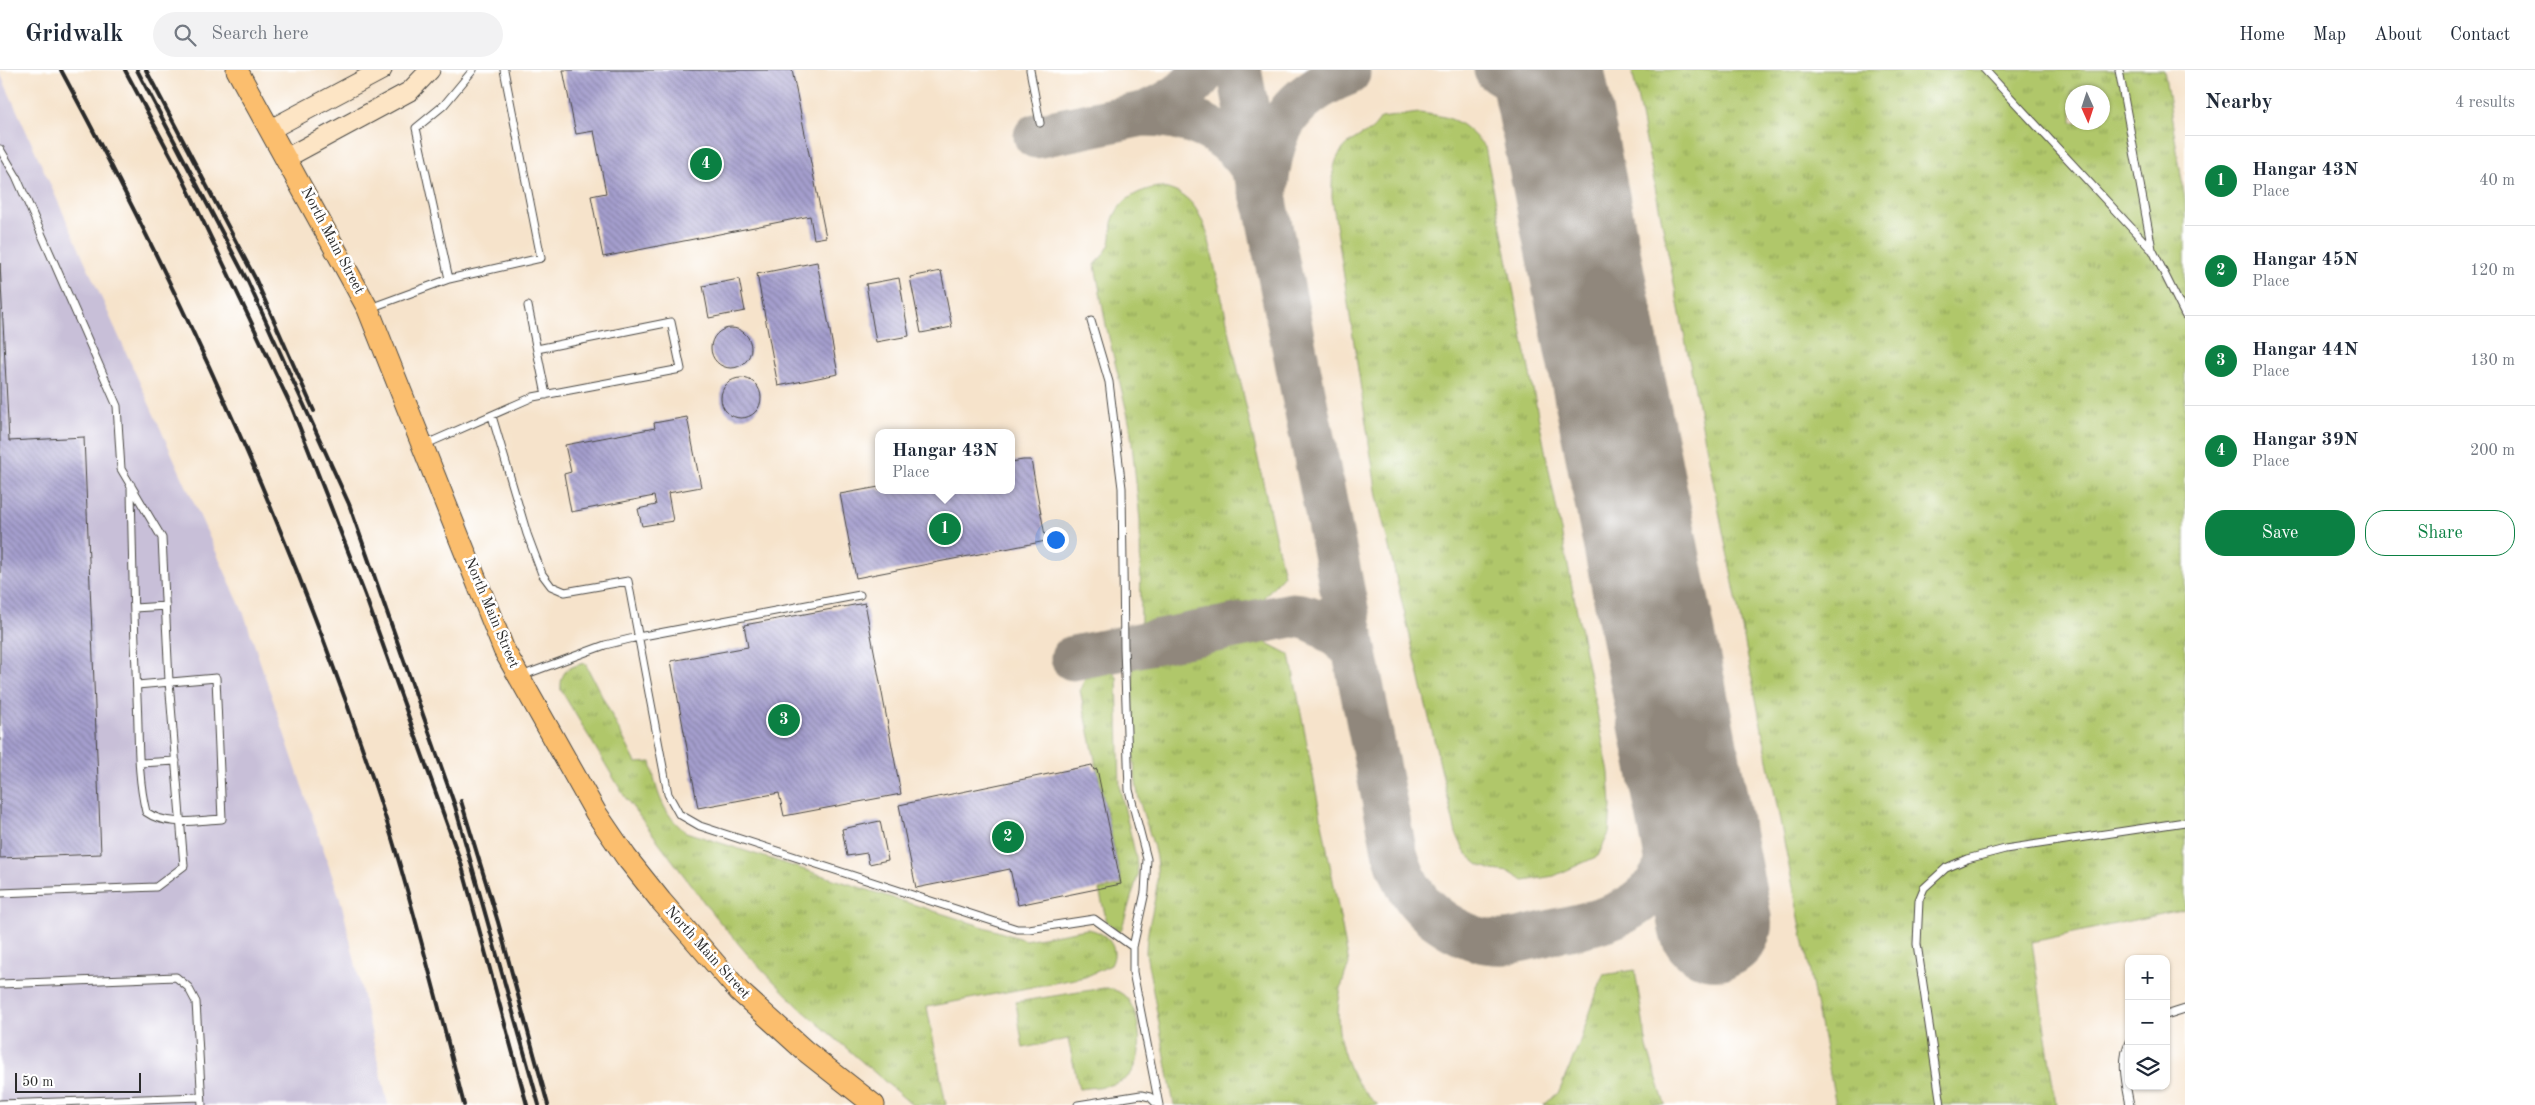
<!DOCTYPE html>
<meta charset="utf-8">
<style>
body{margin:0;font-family:"Old Standard TT",serif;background:#f2f2f3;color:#1f2937}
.controls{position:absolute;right:15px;bottom:15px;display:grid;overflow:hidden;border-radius:10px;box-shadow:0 1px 4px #0004}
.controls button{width:45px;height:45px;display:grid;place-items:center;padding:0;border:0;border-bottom:1px solid #e0e1e3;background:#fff;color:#1f2937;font:25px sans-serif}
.compass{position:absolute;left:2065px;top:15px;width:45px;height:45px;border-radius:50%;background:#fff;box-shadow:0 1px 4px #0004;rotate:177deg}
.scale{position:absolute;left:15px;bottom:12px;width:126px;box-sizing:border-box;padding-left:5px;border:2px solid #2b2b2b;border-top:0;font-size:14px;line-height:18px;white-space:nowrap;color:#2b2b2b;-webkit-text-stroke:4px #fff;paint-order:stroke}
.you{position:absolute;left:1055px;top:469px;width:18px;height:18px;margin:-12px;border:4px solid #fff;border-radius:50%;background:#1a73e8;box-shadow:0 0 0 8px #1a73e833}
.badge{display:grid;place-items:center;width:32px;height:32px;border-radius:50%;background:#0b8043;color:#fff;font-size:16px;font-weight:700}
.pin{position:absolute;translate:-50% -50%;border:2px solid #fff;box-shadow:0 1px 5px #0006}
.popup{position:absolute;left:875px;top:359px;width:140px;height:65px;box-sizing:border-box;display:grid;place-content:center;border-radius:10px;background:#fff;filter:drop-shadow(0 1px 4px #0005);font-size:16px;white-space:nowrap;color:#747a83}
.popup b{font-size:19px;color:#1f2937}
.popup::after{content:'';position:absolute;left:50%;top:100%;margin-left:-10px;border:10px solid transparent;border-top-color:#fff}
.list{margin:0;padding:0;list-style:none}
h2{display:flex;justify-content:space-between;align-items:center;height:65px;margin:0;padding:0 20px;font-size:21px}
h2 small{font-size:16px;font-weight:400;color:#747a83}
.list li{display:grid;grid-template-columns:32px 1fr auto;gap:15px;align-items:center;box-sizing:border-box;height:90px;padding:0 20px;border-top:1px solid #e0e1e3}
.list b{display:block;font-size:19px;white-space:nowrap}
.list p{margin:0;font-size:16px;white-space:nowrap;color:#747a83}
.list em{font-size:16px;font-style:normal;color:#747a83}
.actions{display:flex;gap:10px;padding:15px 20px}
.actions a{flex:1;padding:11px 0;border:1px solid #0b8043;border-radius:20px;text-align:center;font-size:18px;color:#0b8043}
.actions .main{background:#0b8043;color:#fff}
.icon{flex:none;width:28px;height:28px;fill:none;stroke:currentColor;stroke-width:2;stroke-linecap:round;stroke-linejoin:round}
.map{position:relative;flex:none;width:2185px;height:1035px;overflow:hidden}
header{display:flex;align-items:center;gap:30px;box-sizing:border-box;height:70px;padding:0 25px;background:#fff;border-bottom:1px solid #e0e1e3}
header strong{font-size:24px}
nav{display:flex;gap:28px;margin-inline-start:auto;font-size:18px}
.search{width:350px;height:45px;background:#f2f2f3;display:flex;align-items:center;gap:12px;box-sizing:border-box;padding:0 18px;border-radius:28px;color:#747a83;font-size:19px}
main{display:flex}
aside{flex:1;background:#fff}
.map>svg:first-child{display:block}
</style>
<header>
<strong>Gridwalk</strong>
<div class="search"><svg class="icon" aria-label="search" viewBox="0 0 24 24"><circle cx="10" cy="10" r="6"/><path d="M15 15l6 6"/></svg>Search here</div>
<nav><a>Home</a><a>Map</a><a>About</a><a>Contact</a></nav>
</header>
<main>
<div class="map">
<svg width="2185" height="1035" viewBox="0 0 2185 1035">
<defs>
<pattern id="grass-tufts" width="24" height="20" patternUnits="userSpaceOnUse" patternTransform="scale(1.25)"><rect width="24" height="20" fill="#b0c76b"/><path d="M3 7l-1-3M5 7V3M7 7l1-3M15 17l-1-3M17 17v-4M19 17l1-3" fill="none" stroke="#8fa258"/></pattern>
<pattern id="building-back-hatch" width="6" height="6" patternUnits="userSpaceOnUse" patternTransform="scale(1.25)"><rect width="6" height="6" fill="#a49ecd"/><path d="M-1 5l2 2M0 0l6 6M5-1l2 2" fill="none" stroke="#8681a7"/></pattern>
</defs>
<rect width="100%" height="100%" fill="#fff"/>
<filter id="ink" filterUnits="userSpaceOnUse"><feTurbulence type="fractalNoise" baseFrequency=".02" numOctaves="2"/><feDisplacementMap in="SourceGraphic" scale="10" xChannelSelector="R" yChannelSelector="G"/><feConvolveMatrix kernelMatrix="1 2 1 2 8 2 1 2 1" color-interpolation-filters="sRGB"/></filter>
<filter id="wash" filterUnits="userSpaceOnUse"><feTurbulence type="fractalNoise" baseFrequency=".0096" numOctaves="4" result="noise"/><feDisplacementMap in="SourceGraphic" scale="20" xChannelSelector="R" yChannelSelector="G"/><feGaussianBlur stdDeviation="1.12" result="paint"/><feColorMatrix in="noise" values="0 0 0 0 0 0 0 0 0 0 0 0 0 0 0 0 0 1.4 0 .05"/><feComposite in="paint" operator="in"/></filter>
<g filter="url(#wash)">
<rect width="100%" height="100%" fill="#f6e3cb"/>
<path fill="#c8bfd8" d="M0,3l244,541 98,291 46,200h-388z"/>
<path fill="url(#grass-tufts)" stroke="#6e794b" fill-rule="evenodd" d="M1632,0h532l21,130v709l-153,33 24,163h-220zM2072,22h30v30h-30z
M1419,43c35,4 42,7 66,34l124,626 2,33 -2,27 -11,23 -44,20 -30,5 -15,-9 -16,-2 -14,-5 -13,-11 -10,-21 -79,-337 -45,-299c0,-24 0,-44 23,-58 14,-9 15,-5 26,-21z
M1159,117c30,6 37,18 48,45l77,343 -31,34 -112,23 -1,-112 -10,-95 -24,-100 -11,-60c5,-6 10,-12 14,-19 3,-7 2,-16 3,-23 6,-23 26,-33 47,-36z
M1253,566l37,19 59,309c-21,47 -12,107 29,141h-204l-28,-152c0,-29 14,-58 11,-87 -2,-26 -16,-51 -20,-77 -7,-43 -4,-87 -4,-130z
M585,593l51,100 15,-1c5,28 11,52 35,70l339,108 62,-11c18,2 34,18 24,36l-26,12 -158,30 19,98h-34l-112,-97 -51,-52 -37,-43 -87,-116 -64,-107c-1,-19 7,-23 24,-27z
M1108,596l9,11 3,112 16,68 2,18 -17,56 -3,1 -11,-10 -8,-32 23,-5 -42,-195c6,-15 11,-25 28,-24z
M1635,900l12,77 18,58h-121l15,-13 20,-48 24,-69z
M1104,918c11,1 21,5 26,15 12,19 15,63 -5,76 -12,8 -32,8 -46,10l-11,-50 -45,9 -7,-46z"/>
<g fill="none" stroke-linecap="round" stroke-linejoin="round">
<path stroke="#90877b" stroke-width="45" d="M1239,0l155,780c5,17 10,31 20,45 18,26 59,50 91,47 20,-2 40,-9 60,-13 32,-6 70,-16 90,-43 30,-40 24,-97 24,-144
M1496,0c25,14 60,44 67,73 2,8 2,16 3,24
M1144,44c44,0 87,17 110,57 5,10 8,22 11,33 3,-68 17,-105 83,-131
M1144,44c26,-10 44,-22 61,-44
M1036,66l136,-28
M1073,588l219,-43c27,1 42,18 62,34"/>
<path stroke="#90877b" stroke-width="114" d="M1547,0l168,853"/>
</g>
<g id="blocks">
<path fill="url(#building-back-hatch)" d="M563,0h229l34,167 -12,2 -4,-23 -207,41 -12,-61 15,-3 -12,-62 -18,3z
M817,192l21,112 -60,12 -21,-112z
M0,193l9,178 75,-4 17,417 -101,4z
M941,201l11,56 -31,6 -11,-56z
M899,208l10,58 -33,6 -10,-58z
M739,209l6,32 -36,7 -6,-32z
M711 278a20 20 0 1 1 40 0a20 20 0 1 1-40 0Z
M721 328a20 20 0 1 1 40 0a20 20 0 1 1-40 0Z
M687,347l14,70 -33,6 5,28 -31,5 -4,-17 18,-4 -2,-9 -83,16 -7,-38 7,-2 -6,-27 90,-17 -1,-5z
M1023,390h8l15,81 -190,37 -16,-84 39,-7v3h132v-28z
M865,533l36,191 -117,22 -5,-23 -81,15 -27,-147 77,-14 -4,-22z
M1092,695l2,5 3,-1 24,115 -103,21 -8,-36 -94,19 -17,-83z
M880,751l8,39 -19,4 -2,-11 -20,3 -5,-27z"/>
</g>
</g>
<g filter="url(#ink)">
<use href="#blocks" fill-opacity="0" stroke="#494743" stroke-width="1"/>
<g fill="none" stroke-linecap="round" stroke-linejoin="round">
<defs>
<path id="service" d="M473,0l-29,35 -28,23 33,151 92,-21 -37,-188
M1030,0l10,53
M1985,0l166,179
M2119,0l33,179 33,66
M0,79l16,27 101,230 4,63 41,69 7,143 15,185 -28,21 -156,6
M528,236l18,89
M370,238l79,-29
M1091,251l18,61 13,106 2,159 5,143 18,69 -2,33 -12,55v25l26,133
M492,346l35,118 15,40 9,12 14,6 63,-11 40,213 11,20 21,12 317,103h12l65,-10 39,28
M424,375l109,-48 148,-28 -10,-47 -134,27
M131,415c1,71 3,142 6,213 2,38 0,77 9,114 21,15 51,8 76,7l-6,-141 -79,7
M134,538l32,-2
M521,606l84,-31 33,-8 222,-42
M140,693l36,-2
M0,914l176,-7 12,10 8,15 6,103
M2166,945l19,-6
M2129,972c-9,20 -3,42 1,63
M0,1034l201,-7
M1078,1035l63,-10 9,2 8,8
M1941,1035l-24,-161 2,-44 5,-12 22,-20 21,-9 38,-10 180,-27"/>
<path id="secondary" d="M271,59l111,-59
M286,88l124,-67 20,-21"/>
<path id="primary" d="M237,0l131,239 136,341 92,163 30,44 35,44 78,90 65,59 70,55"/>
</defs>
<use href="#service" stroke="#494743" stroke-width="9"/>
<use href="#secondary" stroke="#494743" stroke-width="21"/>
<use href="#primary" stroke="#494743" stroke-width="23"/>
<use href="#service" stroke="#fff" stroke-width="7"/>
<use href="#secondary" stroke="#fde5c5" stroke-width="19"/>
<use href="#primary" stroke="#fbbe6e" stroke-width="21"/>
<path stroke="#2b2b2b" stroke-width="4" d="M61,0c131,243 247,501 330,765 27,89 50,180 73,270
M125,0l57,107 63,132 47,99 35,89 38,98 96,268 66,242
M137,0l111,212 101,222 106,302 84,299
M146,0l109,208 59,133
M461,731l37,121 50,183"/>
</g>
</g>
<g text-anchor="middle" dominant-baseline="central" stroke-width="5" stroke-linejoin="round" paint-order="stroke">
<g font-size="15" fill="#2b2b2b" stroke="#fff">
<text transform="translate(332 171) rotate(62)">North Main Street</text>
<text transform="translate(491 543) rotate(67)">North Main Street</text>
<text transform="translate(707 883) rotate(48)">North Main Street</text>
</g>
</g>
</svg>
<div class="controls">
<button>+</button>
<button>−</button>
<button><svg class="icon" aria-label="layers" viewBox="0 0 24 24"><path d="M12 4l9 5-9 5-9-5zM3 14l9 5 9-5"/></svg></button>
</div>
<svg class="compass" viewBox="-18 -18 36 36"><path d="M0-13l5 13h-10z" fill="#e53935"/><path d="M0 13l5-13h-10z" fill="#747a83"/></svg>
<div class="scale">50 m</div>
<div class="you"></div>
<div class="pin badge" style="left:945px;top:459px">1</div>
<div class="popup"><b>Hangar 43N</b>Place</div>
<div class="pin badge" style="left:1008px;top:767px">2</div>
<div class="pin badge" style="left:784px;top:650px">3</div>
<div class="pin badge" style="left:706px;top:94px">4</div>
</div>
<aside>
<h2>Nearby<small>4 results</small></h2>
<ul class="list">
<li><span class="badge">1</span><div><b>Hangar 43N</b><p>Place</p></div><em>40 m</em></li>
<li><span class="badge">2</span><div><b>Hangar 45N</b><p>Place</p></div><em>120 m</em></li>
<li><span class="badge">3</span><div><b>Hangar 44N</b><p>Place</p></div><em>130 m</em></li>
<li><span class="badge">4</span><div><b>Hangar 39N</b><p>Place</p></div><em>200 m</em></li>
</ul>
<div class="actions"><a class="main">Save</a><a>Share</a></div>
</aside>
</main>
